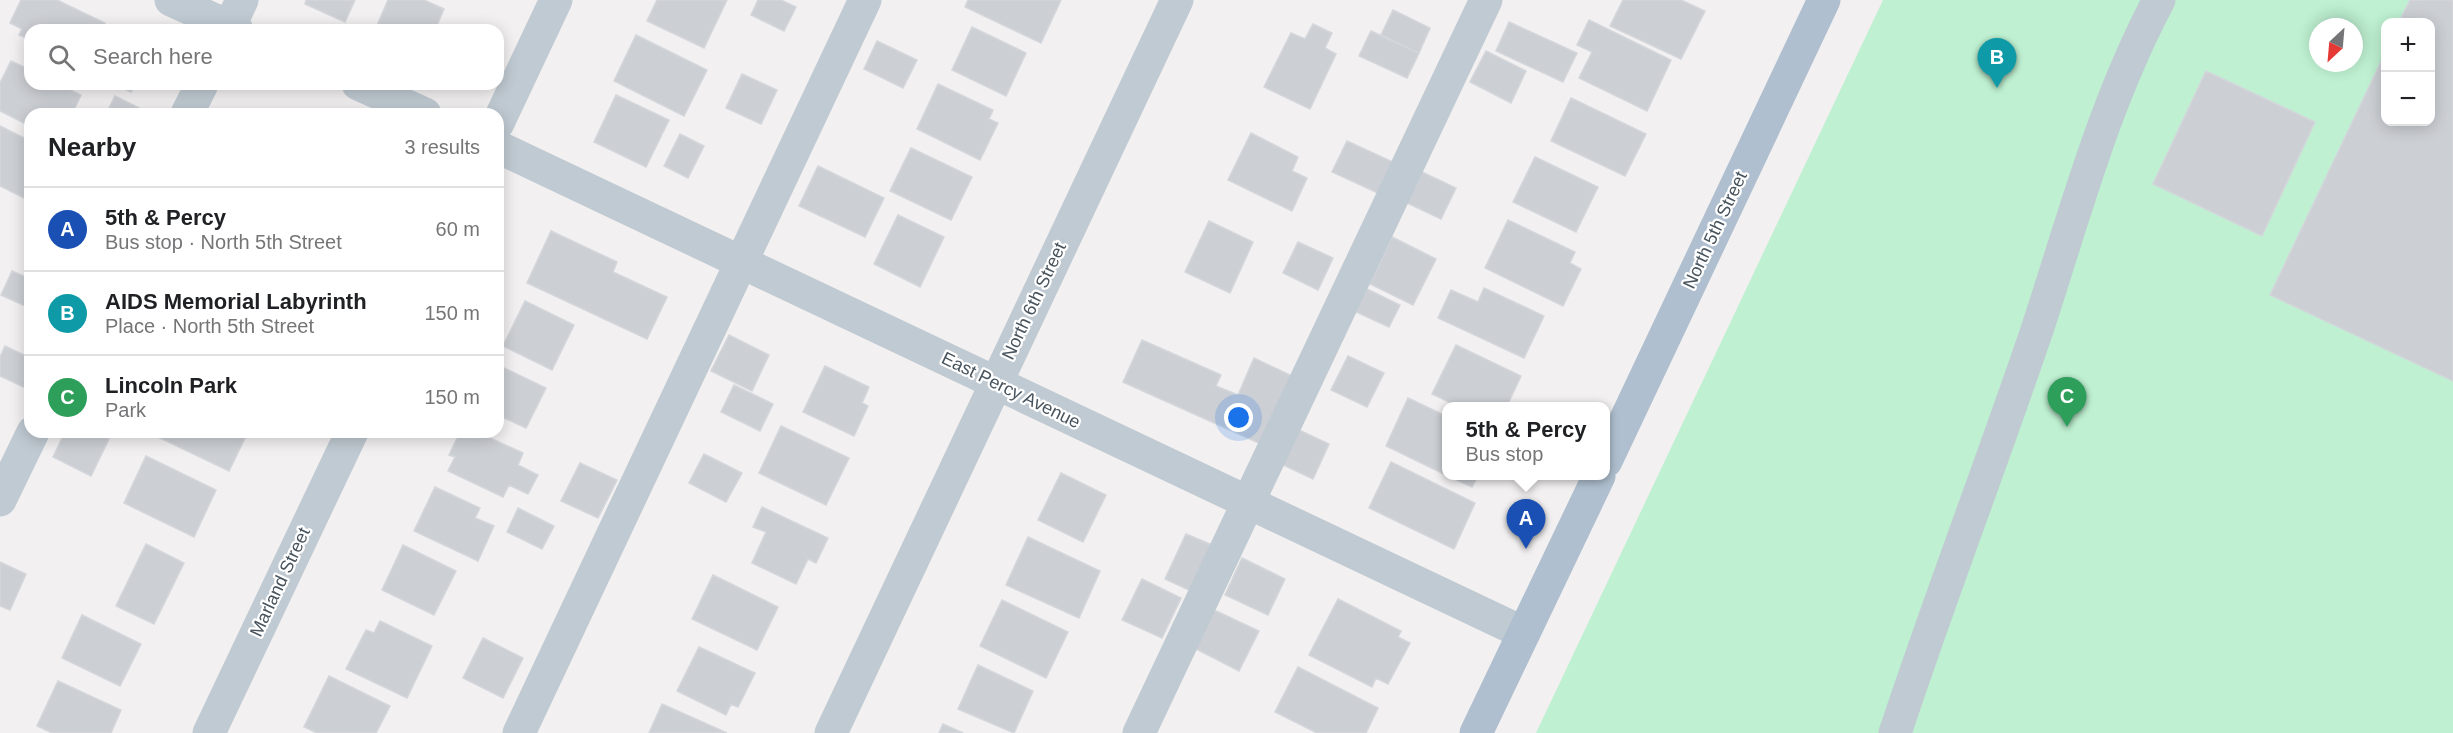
<!DOCTYPE html>
<meta charset="utf-8">
<style>
body{margin:0;font-family:Arial,sans-serif;background:#f6f6f6;color:#202124}
.controls{position:absolute;right:18px;top:18px;display:grid;overflow:hidden;border-radius:12px;box-shadow:0 3px 15px #0003}
.controls button{width:54px;height:54px;display:grid;place-items:center;padding:0;border:0;border-bottom:2px solid #e0e0e0;background:#fff;color:#202124;font:30px sans-serif}
.compass{position:absolute;left:2309px;top:18px;width:54px;height:54px;border-radius:50%;background:#fff;box-shadow:0 3px 15px #0003;rotate:206deg}
.you{position:absolute;left:1239px;top:418px;width:21px;height:21px;margin:-15px;border:4px solid #fff;border-radius:50%;background:#1a73e8;box-shadow:0 0 0 9px #1a73e833}
.badge{display:grid;place-items:center;width:39px;height:39px;border-radius:50%;background:#1773e5;color:#fff;font-size:20px;font-weight:700}
.pin{position:absolute;translate:-50% -50px;filter:drop-shadow(0 2px 3px #0008)}
.pin::after{content:'';position:absolute;top:32px;width:21px;height:18px;background:inherit;clip-path:polygon(0 0,100% 0,50% 100%)}
.popup{position:absolute;left:1442px;top:402px;width:168px;height:78px;box-sizing:border-box;display:grid;place-content:center;border-radius:12px;background:#fff;filter:drop-shadow(0 2px 4px #0005);font-size:20px;white-space:nowrap;color:#757577}
.popup b{font-size:22px;color:#202124}
.popup::after{content:'';position:absolute;left:50%;top:100%;margin-left:-12px;border:12px solid transparent;border-top-color:#fff}
.list{margin:0;padding:0;list-style:none}
h2{display:flex;justify-content:space-between;align-items:center;height:78px;margin:0;padding:0 24px;font-size:26px}
h2 small{font-size:20px;font-weight:400;color:#757577}
.list li{display:grid;grid-template-columns:39px 1fr auto;gap:18px;align-items:center;box-sizing:border-box;height:84px;padding:0 24px;border-top:2px solid #e0e0e0}
.list b{display:block;font-size:22px;white-space:nowrap}
.list p{margin:0;font-size:20px;white-space:nowrap;color:#757577}
.list em{font-size:20px;font-style:normal;color:#757577}
.icon{flex:none;width:33px;height:33px;fill:none;stroke:currentColor;stroke-width:2;stroke-linecap:round;stroke-linejoin:round}
.map{position:relative;flex:none;width:2453px;height:733px;overflow:hidden}
.search{position:absolute;background:#fff;box-shadow:0 3px 15px #0003;left:24px;top:24px;width:480px;height:66px;display:flex;align-items:center;gap:15px;box-sizing:border-box;padding:0 21px;border-radius:18px;color:#757577;font-size:22px}
.panel{position:absolute;background:#fff;box-shadow:0 3px 15px #0003;left:24px;top:108px;width:480px;height:330px;border-radius:18px}
.map>svg:first-child{display:block}
</style>
<div class="map">
<svg width="2453" height="733" viewBox="0 0 2453 733">
<rect width="100%" height="100%" fill="#f2f0f0"/>
<path fill="#bef0d1" fill-rule="evenodd" d="M1883,0h570v733h-917zM2386,22h44v100h-44zM2318,27h36v36h-36z"/>
<path fill="#cccfd4" stroke="#d3d6db" stroke-width="1.5" d="M21,0h36l48,23 -4,7h-71v10l-11,-5 3,-6 -12,-6z
M306,0h49l-10,22 -40,-18z
M388,0h36l20,9 -9,21h-60z
M657,0h70l-23,48 -57,-27z
M758,0h23l15,7 -12,24 -33,-16z
M968,0h93l-20,43 -76,-36z
M1623,0h58l24,11 -24,48 -71,-33z
M2410,0h43v381l-183,-86 116,-244v71h44v-100h-31z
M1393,10l37,18 -11,25 -38,-18z
M1589,20l82,40 -24,51 -68,-33 13,-26 -15,-7z
M1509,22l68,31 -14,29 -67,-31z
M1313,24l19,9 -7,15 11,6 -26,55 -46,-22 27,-54 14,6z
M972,27l54,26 -20,43 -54,-26z
M1371,31l48,22 -12,25 -48,-22z
M636,35l71,35 -23,46 -70,-35z
M877,41l40,19 -14,28 -39,-19z
M1486,51l40,20 -15,32 -41,-21z
M11,61l19,9v14h28l23,11 -9,19h-42v12l-30,-15v-28z
M2206,71l109,51 -53,114 -109,-52z
M742,74l35,16 -16,34 -35,-16z
M115,84h20l-4,8z
M938,84l55,26 -4,9 9,4 -18,37 -63,-31z
M616,95l53,25 -23,47 -52,-25z
M115,96l34,17 -1,1h-42z
M1571,98l75,36 -21,42 -74,-35z
M0,126l30,15v55l-2,4 -28,-14z
M1251,133l47,24 -6,14 15,7 -15,33 -64,-31z
M680,134l24,12 -16,32 -24,-12z
M1347,141l48,22 -15,31 -48,-22z
M911,148l61,29 -21,43 -61,-29z
M1535,157l63,30 -22,45 -63,-30z
M818,166l66,32 -19,39 -66,-31z
M1422,172l34,16 -15,31 -34,-16z
M898,215l46,22 -24,50 -46,-23z
M1508,220l67,32 -5,11 11,6 -18,37 -78,-38z
M1209,221l44,21 -23,51 -45,-21z
M551,231l66,31 -4,10 54,25 -20,42 -120,-56z
M1392,237l44,22 -23,46 -43,-21z
M1298,242l35,16 -15,32 -35,-17z
M12,271l18,8v29l-29,-13z
M1484,288l60,28 -20,42 -86,-40 13,-28 27,12z
M1367,289l33,16 -11,22 -33,-15z
M525,301l49,24 -22,45 -49,-24z
M729,335l40,20 -17,36 -41,-20z
M1142,340l79,35 -5,11 22,9 16,-37 38,18 -31,68 -138,-62z
M1456,345l65,31 -14,30h-50l-25,-12z
M5,346l25,12v32l-30,-14v-19z
M1348,356l36,17 -17,34 -36,-17z
M498,365l48,23 -20,40 -28,-13z
M825,366l44,21 -7,16 6,3 -14,30 -51,-24z
M734,385l39,19 -13,27 -39,-19z
M1408,398l38,18v59l-60,-29z
M781,426l68,32 -23,47 -67,-32z
M1297,429l32,15 -16,35 -32,-15z
M65,432h30l14,7 -18,37 -38,-19z
M155,432h93l-19,39 -75,-36z
M460,432h17l46,21 -5,12 20,10 -10,19 -19,-9 -6,12 -55,-26 7,-14 -6,-2z
M704,454l38,19 -16,29 -37,-19z
M146,456l70,34 -22,47 -70,-34z
M1391,462l84,41 -21,46 -85,-41z
M580,463l37,17 -19,38 -37,-17z
M1061,473l45,22 -23,47 -45,-22z
M1448,476h30l-6,11z
M435,487l45,21 -5,10 19,8 -16,35 -64,-30z
M762,507l66,31 -12,25 -8,-4 -12,25 -44,-21 14,-31 -13,-5z
M518,508l36,18 -12,23 -35,-17z
M1186,534l26,11 -21,46 -26,-12z
M1028,537l72,34 -21,47 -73,-33z
M146,544l38,19 -30,61 -38,-18z
M403,545l53,26 -22,44 -52,-25z
M1242,558l43,21 -17,36 -43,-20z
M0,562l26,12 -16,36 -10,-4z
M713,575l65,32 -21,43 -65,-31z
M1142,579l39,19 -19,40 -40,-18z
M1338,599l63,32 -3,6 12,6 -22,41 -12,-6 -4,9 -63,-32z
M1002,600l66,32 -22,46 -66,-32z
M1214,610l45,21 -20,40 -43,-22z
M82,615l59,29 -21,42 -58,-28z
M380,621l52,25 -25,52 -61,-29 20,-39 8,3z
M483,638l40,20 -20,40 -40,-20z
M699,647l56,26 -17,34 -7,-3 -5,11 -49,-24z
M978,665l55,26 -19,42 -56,-24z
M1298,667l80,41 -12,25h-49l-42,-21z
M329,676l61,30 -14,27h-59l-13,-6z
M58,681l63,29 -10,23h-59l-15,-7z
M662,704l65,29h-78z
M943,724l20,9h-24z"/>
<g fill="none" stroke-linecap="round" stroke-linejoin="round">
<path stroke="#c0cad2" stroke-width="33" d="M171,0l66,30
M228,30l14,-30
M358,84l67,30
M187,114l15,-30
M498,123l58,-123
M498,147l1026,486
M0,500l33,-68
M209,733l143,-301
M519,733l346,-733
M831,733l346,-733
M1139,733l347,-733
M1895,733c45,-136 97,-270 143,-406 36,-110 66,-224 121,-327"/>
<path stroke="#afbfcf" stroke-width="33" d="M1606,461l218,-461
M1476,733l123,-257"/>
</g>
<g text-anchor="middle" dominant-baseline="central" stroke-width="4.5" stroke-linejoin="round" paint-order="stroke">
<g font-size="18" fill="#47535d" stroke="#fff">
<text transform="translate(1715 230) rotate(-65)">North 5th Street</text>
<text transform="translate(1034 301) rotate(-65)">North 6th Street</text>
<text transform="translate(1011 390) rotate(26)">East Percy Avenue</text>
<text transform="translate(280 582) rotate(-65)">Marland Street</text>
</g>
</g>
</svg>
<div class="controls">
<button>+</button>
<button>−</button>
</div>
<svg class="compass" viewBox="-18 -18 36 36"><path d="M0-13l5 13h-10z" fill="#e53935"/><path d="M0 13l5-13h-10z" fill="#757577"/></svg>
<div class="you"></div>
<div class="pin badge" style="left:1526px;top:549px;background:#1a4fb4">A</div>
<div class="popup"><b>5th &amp; Percy</b>Bus stop</div>
<div class="pin badge" style="left:1997px;top:88px;background:#0f9aa8">B</div>
<div class="pin badge" style="left:2067px;top:427px;background:#2e9e5b">C</div>
<div class="search"><svg class="icon" aria-label="search" viewBox="0 0 24 24"><circle cx="10" cy="10" r="6"/><path d="M15 15l6 6"/></svg>Search here</div>
<section class="panel">
<h2>Nearby<small>3 results</small></h2>
<ul class="list">
<li><span class="badge" style="background:#1a4fb4">A</span><div><b>5th &amp; Percy</b><p>Bus stop · North 5th Street</p></div><em>60 m</em></li>
<li><span class="badge" style="background:#0f9aa8">B</span><div><b>AIDS Memorial Labyrinth</b><p>Place · North 5th Street</p></div><em>150 m</em></li>
<li><span class="badge" style="background:#2e9e5b">C</span><div><b>Lincoln Park</b><p>Park</p></div><em>150 m</em></li>
</ul>
</section>
</div>
